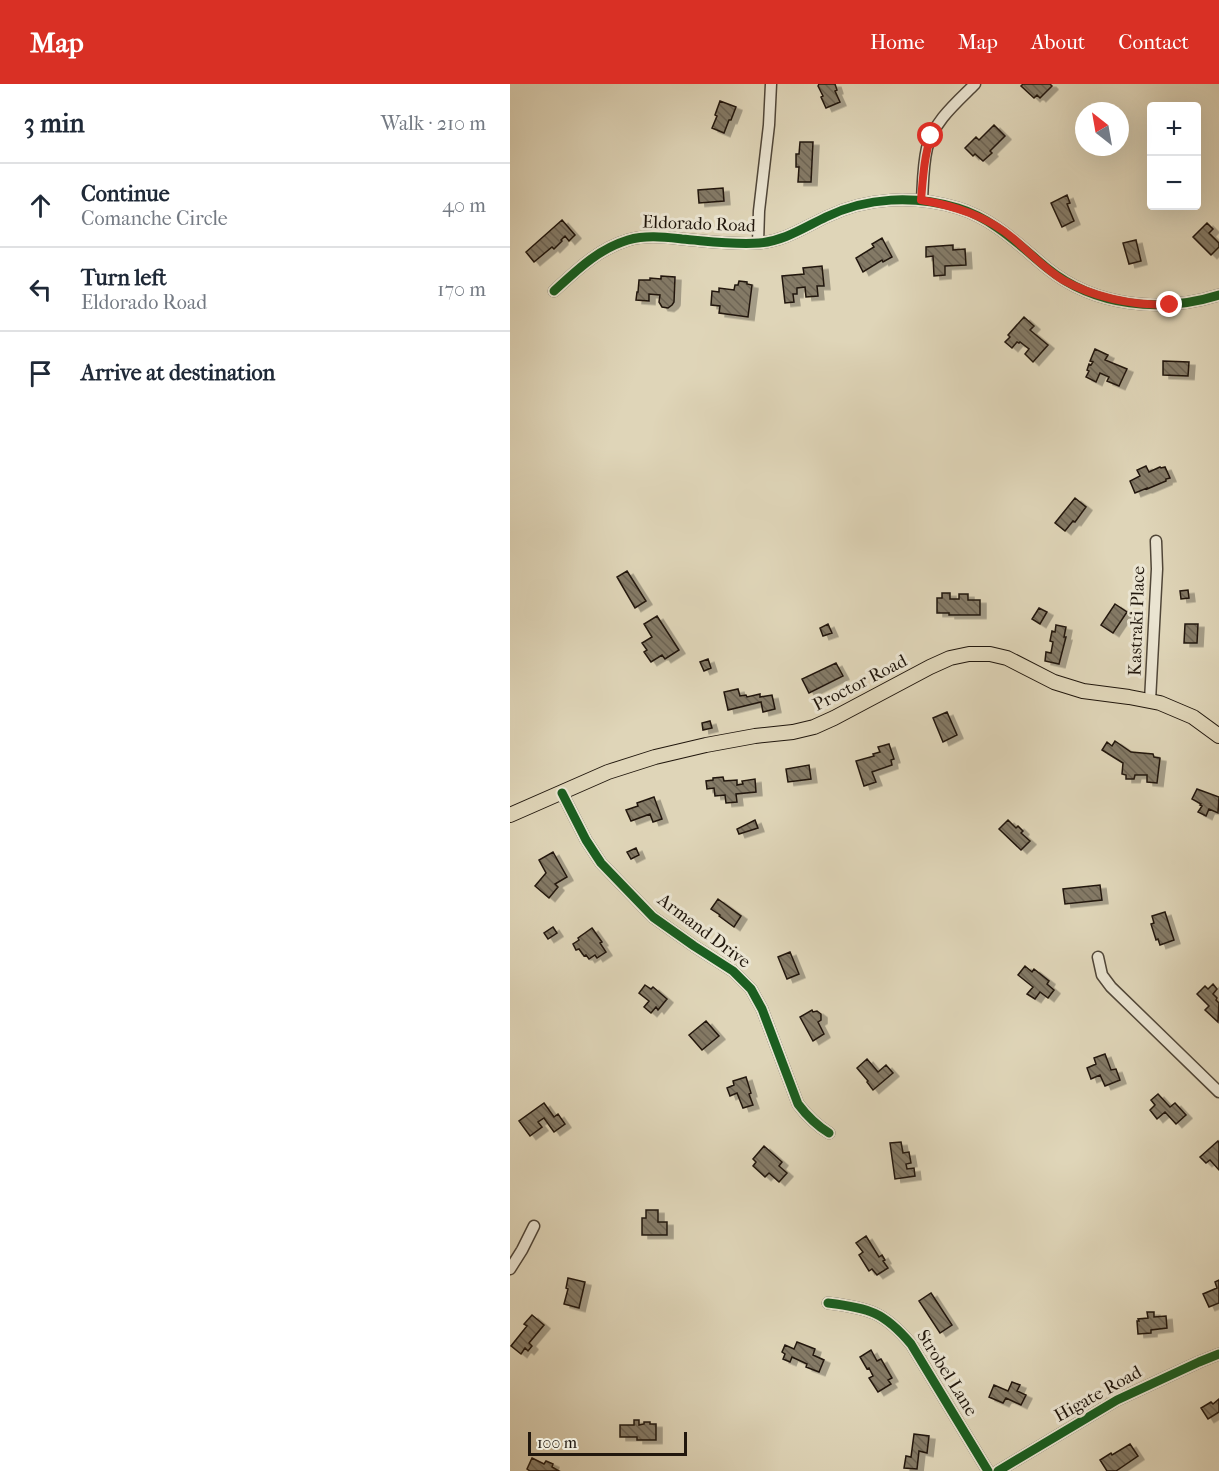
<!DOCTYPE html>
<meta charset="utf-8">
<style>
body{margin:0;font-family:"IM FELL French Canon",serif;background:#f2f2f3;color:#1f2937}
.controls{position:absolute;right:18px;top:18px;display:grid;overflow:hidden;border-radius:6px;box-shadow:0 6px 24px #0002}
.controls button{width:54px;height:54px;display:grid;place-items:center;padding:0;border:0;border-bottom:2px solid #e0e1e3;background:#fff;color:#1f2937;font:30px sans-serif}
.compass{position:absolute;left:565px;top:18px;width:54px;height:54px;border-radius:50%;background:#fff;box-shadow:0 6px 24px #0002;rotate:329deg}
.scale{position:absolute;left:18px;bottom:15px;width:159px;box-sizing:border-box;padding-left:6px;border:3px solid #21170d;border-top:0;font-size:16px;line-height:21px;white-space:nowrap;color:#21170d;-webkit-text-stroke:4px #eae4d1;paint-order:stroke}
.stop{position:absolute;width:18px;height:18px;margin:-14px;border:4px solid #d93025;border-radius:50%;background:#fff}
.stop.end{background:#d93025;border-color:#fff;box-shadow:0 2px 6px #0008}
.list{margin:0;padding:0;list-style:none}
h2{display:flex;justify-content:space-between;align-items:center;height:78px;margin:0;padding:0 24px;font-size:26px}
h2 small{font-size:20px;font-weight:400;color:#747a83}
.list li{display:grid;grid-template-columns:39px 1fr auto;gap:18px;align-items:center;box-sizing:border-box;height:84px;padding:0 24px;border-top:2px solid #e0e1e3}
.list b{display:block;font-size:22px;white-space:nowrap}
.list p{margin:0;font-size:20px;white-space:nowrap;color:#747a83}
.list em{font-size:20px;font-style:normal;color:#747a83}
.icon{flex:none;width:33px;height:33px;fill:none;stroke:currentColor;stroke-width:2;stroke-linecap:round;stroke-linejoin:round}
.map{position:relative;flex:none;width:709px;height:1387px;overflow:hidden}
header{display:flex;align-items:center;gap:36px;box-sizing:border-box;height:84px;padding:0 30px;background:#d93025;color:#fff}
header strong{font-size:28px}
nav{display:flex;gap:33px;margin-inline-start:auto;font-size:21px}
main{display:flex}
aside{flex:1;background:#fff}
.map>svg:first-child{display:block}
</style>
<header>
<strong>Map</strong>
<nav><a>Home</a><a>Map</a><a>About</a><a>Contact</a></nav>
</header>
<main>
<aside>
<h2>3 min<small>Walk · 210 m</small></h2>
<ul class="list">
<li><svg class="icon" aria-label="ahead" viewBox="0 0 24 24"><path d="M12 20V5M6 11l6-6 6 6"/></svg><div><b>Continue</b><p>Comanche Circle</p></div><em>40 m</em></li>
<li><svg class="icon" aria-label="left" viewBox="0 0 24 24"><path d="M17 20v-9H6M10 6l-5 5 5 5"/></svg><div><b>Turn left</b><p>Eldorado Road</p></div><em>170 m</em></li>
<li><svg class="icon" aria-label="arrive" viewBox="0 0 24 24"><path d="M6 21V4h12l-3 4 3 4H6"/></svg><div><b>Arrive at destination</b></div></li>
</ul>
</aside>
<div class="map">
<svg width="709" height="1387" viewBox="0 0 709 1387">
<defs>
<pattern id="building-back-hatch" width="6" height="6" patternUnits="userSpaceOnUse" patternTransform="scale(1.5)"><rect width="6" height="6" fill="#847a66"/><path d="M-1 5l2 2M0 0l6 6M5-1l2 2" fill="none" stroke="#6c6352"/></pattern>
<filter id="shadow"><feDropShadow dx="6" dy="3.5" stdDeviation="0" flood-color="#0004"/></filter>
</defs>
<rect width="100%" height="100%" fill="#dfd5b8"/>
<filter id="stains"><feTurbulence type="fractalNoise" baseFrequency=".00333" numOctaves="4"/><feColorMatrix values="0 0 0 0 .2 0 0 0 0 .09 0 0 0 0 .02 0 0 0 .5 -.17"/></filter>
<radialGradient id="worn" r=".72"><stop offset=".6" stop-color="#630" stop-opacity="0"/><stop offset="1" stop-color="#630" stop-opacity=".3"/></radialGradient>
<path fill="url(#building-back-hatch)" stroke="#21170d" stroke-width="1.5" filter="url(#shadow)" d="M309,0h16l2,6 -2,1 5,11 -14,6 -5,-11 2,-1 -5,-10z
M513,0h27l2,2 -12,12 -3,-3 -3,3 -13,-12z
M210,17l16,6 -5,13h-2l-5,13 -12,-5 5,-12 -2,-1z
M484,41l11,11 -15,15 2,2 -9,8 -8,-7 -2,2 -8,-8 11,-11 3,3z
M290,58h13l-2,40h-13l1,-15h-3v-13h3z
M213,104l1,13 -25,2 -1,-13z
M557,111l3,8 -3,1 7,17 -12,6 -11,-24z
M52,136l13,15 -6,6 -4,-5 -4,4 1,1 -8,8 -2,-2 -18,15 -8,-10z
M697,139l6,6 -4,4 10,10v4l-8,8 -18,-18z
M372,154l10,19 -9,5 -1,-2 -19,12 -7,-14 18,-11 -2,-3z
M626,156l5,21 -12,3 -6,-21z
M443,161v5l12,-1 1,16 -21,1v9l-11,1 -1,-20 -7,1v-10z
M312,182l2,20h-7l1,10 -12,1 -1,-10 -8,1v6h-4l1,8 -9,1 -3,-27 22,-2 -1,-6z
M151,192l14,1 -1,25 -2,3 -4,3 -6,-1 -3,-5 1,-7 -11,-1v7l-13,-1 1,-8h1l1,-12h11v-2l11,1z
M229,197l8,1v2l5,1 -4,32 -29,-4 1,-7 -9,-1 1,-14 7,1v-4l15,2 1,-5h3z
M514,233l10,9 -4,4 18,15 -15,17 -8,-8 4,-5 -9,-7 -1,1 -2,-1 -5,6 -7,-6 5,-5 -2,-2z
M585,265l13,6 -3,5 22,9 -8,17 -12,-5 2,-4 -9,-4 -4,9 -10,-5 3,-6 -2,-1 2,-6 2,1 2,-3 -3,-1z
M653,277l26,1 -1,14 -25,-1z
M636,382l3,6 11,-5 1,1 4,-1 5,11 -4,1v2l-19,8v-1l-12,5 -5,-12 10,-5 -3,-6z
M565,414l11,9 -11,15 -2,-1 -8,10 -10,-8z
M117,487l19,30 -11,7 -18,-31z
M678,506l1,8 -8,1 -1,-8z
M432,509h8v6h9v-5h9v6h12v15h-31v-2h-12v-15h5z
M605,520l12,8 -14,21 -12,-8z
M529,524l8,4 -7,12 -8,-5z
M147,532l22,34 -14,9 -3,-4 -11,7 -7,-10 3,-2 -5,-7 10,-6 -8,-13z
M318,540l4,9 -9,3 -3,-8z
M675,540h13l-1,19h-13z
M546,541l10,2 -2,10h2l-7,27 -14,-3 1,-9 5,1 2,-11 -3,-1 2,-10 3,1z
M198,575l3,9 -7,3 -4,-9z
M326,579l7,13 -34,17 -7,-14z
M228,605l2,7 6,-1 1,2 13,-3v3l12,-2 3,14 -12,3 -2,-10 -33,8 -4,-18z
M437,628l10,23 -14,7 -10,-24z
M200,637l2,7 -9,2 -1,-7z
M605,657l16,11 22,2 1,3 6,1 -3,25 -10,-1v-7h-12l-1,4h-8v-4l-4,-1 1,-11 -21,-13 5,-8 5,4z
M379,660l5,15 -3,1 1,5 -20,7 4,10 -12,4 -8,-25 18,-5 -1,-2 7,-2 -2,-5z
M299,681l2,14 -23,3 -2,-13z
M213,693l1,4 13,-1v5l6,-1 -1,-3 13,-2 1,13 -20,2 1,8 -11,1 -1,-8 -10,1 -1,-8 -7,1 -1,-8 7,-1v-2z
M687,705l22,8 -1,16 -9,-4 -3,7 -8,-4 4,-6 -2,-1 1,-1 -9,-5z
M144,713l8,22 -9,3 -3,-8 -19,7 -5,-11 12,-4 -1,-3z
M245,736l3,8 -19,6 -2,-5z
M498,736l8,8 2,-2 5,5 -2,2 9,8 -9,9 -22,-21z
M126,764l3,7 -8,4 -4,-7z
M43,768l14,25 -12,7 3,3 -9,11 -14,-12 11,-13 -7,-13z
M590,801l2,15 -37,4 -2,-15z
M208,815l23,17 -7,11 -15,-11 1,-1 -9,-6z
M655,828l9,28 -14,5 -2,-6 -2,1 -5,-16 3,-1 -2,-7z
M43,843l4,6 -9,6 -4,-6z
M82,844l10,14 -2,1 6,9 -9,6 -2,-3 -6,4 -3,-4 -2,1 -5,-7 -3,1 -3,-6 6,-4 -1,-2z
M280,868l9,22 -12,5 -9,-22z
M515,882l7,6 2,-3 15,12 -2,3 7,6 -6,8 -8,-6 -5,7 -8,-5 6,-7 -15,-12z
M703,900l4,5 -4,5 4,4 -1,2 3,3 -1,19 -13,-12 4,-4 -12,-12 8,-8 3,3z
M135,901l6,4 2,-2 14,12 -9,11 -2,-3 -5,6 -7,-6 5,-6 -10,-8z
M302,926l1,2 4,-1 4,3v6l-3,2 6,12 -11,7 -13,-24z
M196,937l13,15 -17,14 -13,-15z
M595,970l6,16 5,-1 4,11 -15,6 -5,-11 -9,4 -4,-11 9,-4 -2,-6z
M357,975l11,13 8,-7 7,8 -20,17 -6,-8 1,-1 -11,-13z
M236,993l5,16 -2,1 4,11 -10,3 -6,-15 -7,3 -3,-8 7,-3 -1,-4z
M648,1010l12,13 5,-4 11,12 -10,9 -11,-12 -8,7 -7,-9 5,-5 -4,-5z
M34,1019l10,14 4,-3 7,10 -11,8 -10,-14 -6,4 4,5 -12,9 -11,-15z
M708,1057l1,2v27l-9,-10 -4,3 -6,-6z
M391,1058l2,11 6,-1 2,11 -5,1 1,5 7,-1 1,8 -20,3 -5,-36z
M254,1062l18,16 -3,4 8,7 -8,9 -10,-9 -4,4 -12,-11 3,-4 -3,-3z
M136,1126h12v12h9v13h-25v-17h4z
M356,1152l13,21 3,-2 3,5 -2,1 5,7 -11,7 -5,-6 -3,2 -10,-16 4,-3 -7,-9z
M58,1194l17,4 -6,26 -15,-4 4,-15 -2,-1z
M709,1196v23l-10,4 -6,-13 14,-6 -2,-6z
M421,1209l21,32 -12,8 -21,-32z
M637,1228h7v5l12,-1 1,12 -16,2v3l-13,1 -1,-13h2l-1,-2 10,-1z
M22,1231l12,10 -15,18 3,3 -4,5 -3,-3 -4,6 -10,-8 16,-20 -3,-2z
M287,1258l18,7 -2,6 11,5 -5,12 -13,-5 1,-3 -15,-7 -2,5 -7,-3 2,-5 -3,-2 3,-7 9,4z
M361,1266l6,11 4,-2 11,19 -4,2 3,4 -13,8 -9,-14 4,-2 -4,-8 -2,1 -7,-12z
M502,1298l8,3 -3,6 9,4 -5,10 -15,-7 -3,5 -14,-6 5,-12 14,6z
M709,1315v13l-11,7 -7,-11 10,-6 2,2z
M124,1336h5v5l5,-1v-2h6v2h6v16h-19v-3h-17v-12h14z
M404,1350l15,2 -2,17 -8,-2 -2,18 -13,-1 2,-12 5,1z
M620,1360l8,12 -22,15h-9l-7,-11 11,-7 1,2z
M22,1374l12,6 2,-3 7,3 -1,3 7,4h-29l-3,-2z"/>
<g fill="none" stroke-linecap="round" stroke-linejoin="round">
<defs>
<path id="minor" d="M412,116c1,-17 1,-35 5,-52 7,-27 29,-45 48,-64
M248,159l1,-32 10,-86 2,-41
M44,207c23,-21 44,-42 74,-51 18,-5 35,-3 54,-1 25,2 51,6 77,4 25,-2 44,-15 67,-26 41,-20 88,-22 132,-9 36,11 61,37 89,60 48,39 115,45 172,27
M640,617l7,-132 -1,-28
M52,709l24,47 15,23 52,54 41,29 39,25 18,18 11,20 36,95c9,12 18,21 31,29
M588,873l4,18 9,12 108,105
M0,1185l12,-19 12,-24
M318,1219c41,5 56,9 83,41l77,127
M488,1387l119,-71 82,-38 20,-8"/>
<path id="major" d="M0,731l98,-43 47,-15 51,-12 49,-9 38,-4 21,-5 20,-9 96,-51 20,-9 19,-4h21l17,4 47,24 29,9 46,6 31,6 33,14 26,19"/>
</defs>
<use href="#minor" stroke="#504638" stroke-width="13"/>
<use href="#major" stroke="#21170d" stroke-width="16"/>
<use href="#minor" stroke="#eae4d1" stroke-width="10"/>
<use href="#major" stroke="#dfd5b8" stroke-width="14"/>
<defs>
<path id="cycleway" d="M44,207c23,-21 44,-42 74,-51 18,-5 35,-3 54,-1 25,2 51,6 77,4 25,-2 44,-15 67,-26 41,-20 88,-22 132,-9 36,11 61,37 89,60 48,39 115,45 172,27
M52,709l24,47 15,23 52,54 41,29 39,25 18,18 11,20 36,95c9,12 18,21 31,29
M318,1219c41,5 56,9 83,41l77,127
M488,1387l119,-71 82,-38 20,-8"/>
</defs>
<use href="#cycleway" stroke="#eae4d1" stroke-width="13"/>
<use href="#cycleway" stroke="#1b5e20" stroke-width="9"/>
</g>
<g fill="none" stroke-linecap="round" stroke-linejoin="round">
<path stroke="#d93025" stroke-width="8" d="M421,52c-7,21 -8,42 -10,64 34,6 66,16 93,39 16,14 31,30 49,41 34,19 69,25 107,25"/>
</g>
<g text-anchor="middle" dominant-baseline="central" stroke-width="6" stroke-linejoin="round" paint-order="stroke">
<g font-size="18" fill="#21170d" stroke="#eae4d1">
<text transform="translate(189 140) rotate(2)">Eldorado Road</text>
<text transform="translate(627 537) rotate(-88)">Kastraki Place</text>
<text transform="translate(350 599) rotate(-27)">Proctor Road</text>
<text transform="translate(194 847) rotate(37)">Armand Drive</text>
<text transform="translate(437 1289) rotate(58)">Strobel Lane</text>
<text transform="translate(588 1310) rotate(-29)">Higate Road</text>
</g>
</g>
<rect width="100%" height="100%" filter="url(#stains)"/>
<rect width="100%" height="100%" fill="url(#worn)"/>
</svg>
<div class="controls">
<button>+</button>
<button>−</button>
</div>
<svg class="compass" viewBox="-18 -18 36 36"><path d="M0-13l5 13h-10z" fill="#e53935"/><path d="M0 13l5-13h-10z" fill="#747a83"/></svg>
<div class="scale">100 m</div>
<div class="stop" style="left:421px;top:52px"></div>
<div class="stop end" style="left:660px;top:221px"></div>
</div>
</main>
